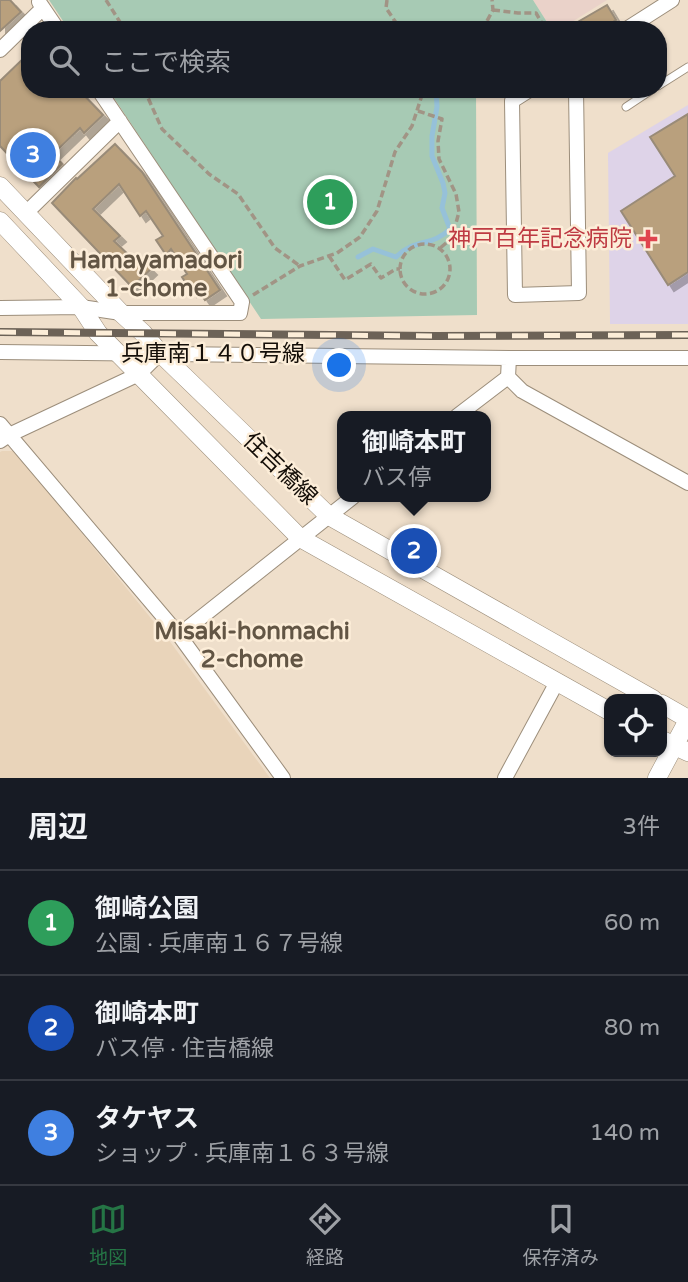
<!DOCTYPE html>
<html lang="ja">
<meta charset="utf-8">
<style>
body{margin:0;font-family:"Varela Round","Noto Sans JP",sans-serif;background:#20242c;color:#f1f3f6}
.controls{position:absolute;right:21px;bottom:21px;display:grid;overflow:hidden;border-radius:14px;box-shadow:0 2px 5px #0004}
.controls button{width:63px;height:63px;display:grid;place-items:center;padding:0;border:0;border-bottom:2px solid #363941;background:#171b24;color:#f1f3f6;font:35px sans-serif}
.you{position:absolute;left:340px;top:366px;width:24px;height:24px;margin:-18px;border:5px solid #fff;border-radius:50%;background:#1a73e8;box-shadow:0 0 0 10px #1a73e833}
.badge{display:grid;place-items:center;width:46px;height:46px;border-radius:50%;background:#257545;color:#fff;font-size:23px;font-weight:700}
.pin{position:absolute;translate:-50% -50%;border:4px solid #fff;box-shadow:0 2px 7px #0006}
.popup{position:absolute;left:337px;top:411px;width:154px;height:91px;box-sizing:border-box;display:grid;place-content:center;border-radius:14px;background:#171b24;filter:drop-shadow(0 2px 5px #0005);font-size:23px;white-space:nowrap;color:#9ea1a6}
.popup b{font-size:26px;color:#f1f3f6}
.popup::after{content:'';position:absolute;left:50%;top:100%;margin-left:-14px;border:14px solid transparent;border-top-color:#171b24}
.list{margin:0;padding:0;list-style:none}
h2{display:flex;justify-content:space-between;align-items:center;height:91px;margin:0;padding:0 28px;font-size:30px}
h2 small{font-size:23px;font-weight:400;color:#9ea1a6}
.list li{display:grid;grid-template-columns:46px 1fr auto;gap:21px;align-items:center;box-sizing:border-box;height:105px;padding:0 28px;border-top:2px solid #363941}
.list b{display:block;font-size:26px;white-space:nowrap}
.list p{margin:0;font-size:23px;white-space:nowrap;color:#9ea1a6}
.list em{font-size:23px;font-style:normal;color:#9ea1a6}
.icon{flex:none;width:38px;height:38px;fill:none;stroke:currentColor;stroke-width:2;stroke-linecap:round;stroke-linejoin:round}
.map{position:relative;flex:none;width:688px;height:778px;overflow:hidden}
.search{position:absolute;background:#171b24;box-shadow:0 2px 5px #0004;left:21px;right:21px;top:21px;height:77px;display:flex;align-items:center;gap:18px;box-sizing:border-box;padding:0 24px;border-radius:28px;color:#9ea1a6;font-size:26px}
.sheet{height:406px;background:#171b24}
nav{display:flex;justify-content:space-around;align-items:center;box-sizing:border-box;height:98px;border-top:2px solid #363941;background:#171b24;font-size:19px;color:#9ea1a6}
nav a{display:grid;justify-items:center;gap:4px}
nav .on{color:#257545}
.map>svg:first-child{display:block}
</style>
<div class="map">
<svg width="688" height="778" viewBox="0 0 688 778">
<defs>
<filter id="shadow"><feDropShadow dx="6" dy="6" stdDeviation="0" flood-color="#0004"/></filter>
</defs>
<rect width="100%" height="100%" fill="#efdfcb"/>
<path fill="#e9d4ba" d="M2,451h13l156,192 99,135h-270v-326z"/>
<path fill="#ead2c9" d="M533,0h74l-48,30h-7z"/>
<path fill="#ded3e8" d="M688,105v219h-78l-2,-171z"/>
<path fill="#a7cab4" d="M49,0h484l19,30h-483z
M108,89h368l1,226 -216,4z"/>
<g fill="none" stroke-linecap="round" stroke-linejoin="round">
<path stroke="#96c1d9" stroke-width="5" d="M358,257l15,-8 23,8c19,-19 36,-10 54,-28l-8,-21 3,-15 -2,-10 -11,-27v-20l5,-29 -1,-18"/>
</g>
<path fill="#b9a07d" stroke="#998b78" stroke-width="2" filter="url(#shadow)" d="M0,0h10l11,12 -21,19z
M607,5l9,15 -16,10h-36z
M30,52v37h48l25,26 -19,18 -4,-5 -27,26 9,10 -23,23 -39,-41v-65z
M688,114v158l-20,13 -47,-74 54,-35 -25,-39z
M115,144l27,28 78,118 -15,10 -9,-13 -5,4 -9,-14 5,-3 -16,-25 -5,6 -10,-15 7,-4 -17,-25 -6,5 -21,-32 -26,25 27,27 -6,5 20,19 4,-4 13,13 -19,18 -80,-84 24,-25 1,1z"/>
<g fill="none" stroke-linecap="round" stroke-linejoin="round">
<defs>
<path id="service" d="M658,86l30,-19
M626,107l27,-18"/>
<path id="minor" d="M39,2l19,28
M625,30l47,-30
M0,50l43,-42
M531,89l-19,12 3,194 64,-2 -3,-204
M26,213l94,-92
M0,308l81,-1 40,6h119l2,-11 -144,-213
M0,352l509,6
M508,377l14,14 166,92
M457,416l51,-39 1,-19h179
M0,424l179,211 104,143
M0,441l9,-6 130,-61 21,-21
M179,635l174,-138
M505,778l52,-96"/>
<path id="tertiary" d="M0,186l121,127 22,20 17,20 169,163 324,183
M0,221l81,86 17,26 202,205 309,173
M662,704l26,15
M662,740l26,12
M657,778l31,-58"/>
</defs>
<use href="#service" stroke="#9c8e7b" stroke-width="9"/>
<use href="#minor" stroke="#9c8e7b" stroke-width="16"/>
<use href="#tertiary" stroke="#9c8e7b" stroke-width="19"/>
<path stroke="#a19485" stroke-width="3.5" stroke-dasharray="7 3.5" stroke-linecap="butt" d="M106,0l19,30
M387,0l-1,8 15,22
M493,10l25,3h18l10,17
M482,30l11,-20 -1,-10
M144,89l18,40 47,45 29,20 37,54 25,18
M418,111l24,8 -4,22 1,18 17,35 3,18 -7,26 -13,11
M400 269a25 25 0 1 1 50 0a25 25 0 1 1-50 0Z
M329,256l16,24 26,-16 10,14 15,-9h4
M253,295l47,-29 37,-13 23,-16 17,-26 18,-59 17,-26 12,-37"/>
<use href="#service" stroke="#fff" stroke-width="7"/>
<use href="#minor" stroke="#fff" stroke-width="14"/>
<use href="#tertiary" stroke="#fff" stroke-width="18"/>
<defs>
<path id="rail" d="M0,332l433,4 255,-1"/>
</defs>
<use href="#rail" stroke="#6c6257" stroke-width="8"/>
<use href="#rail" stroke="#fcedd8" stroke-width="5" stroke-dasharray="16" stroke-linecap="butt"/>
</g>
<path fill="#e0444e" stroke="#fcedd8" stroke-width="2.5" d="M644.5 228.5h7v7h7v7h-7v7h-7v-7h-7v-7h7z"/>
<g text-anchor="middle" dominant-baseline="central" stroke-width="5" stroke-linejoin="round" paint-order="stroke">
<g font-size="23" fill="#be3a42" stroke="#fcedd8" text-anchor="end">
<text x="632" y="239">神戸百年記念病院</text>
</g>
<g font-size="23" fill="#140e08" stroke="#fcedd8">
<text x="213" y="354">兵庫南１４０号線</text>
<text transform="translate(280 469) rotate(44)">住吉橋線</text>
</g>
<g font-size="24" font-weight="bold" fill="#625544" stroke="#fcedd8">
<text x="156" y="260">Hamayamadori<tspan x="156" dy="28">1-chome</tspan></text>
<text x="252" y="631">Misaki-honmachi<tspan x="252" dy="28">2-chome</tspan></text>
</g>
</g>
</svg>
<div class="controls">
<button><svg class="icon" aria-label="locate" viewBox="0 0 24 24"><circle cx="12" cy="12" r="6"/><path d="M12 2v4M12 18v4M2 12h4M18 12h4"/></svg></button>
</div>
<div class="you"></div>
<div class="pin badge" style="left:330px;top:202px;background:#2e9e5b">1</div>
<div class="pin badge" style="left:414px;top:551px;background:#1a4fb4">2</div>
<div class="popup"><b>御崎本町</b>バス停</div>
<div class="pin badge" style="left:33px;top:155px;background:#3f7fe0">3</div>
<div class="search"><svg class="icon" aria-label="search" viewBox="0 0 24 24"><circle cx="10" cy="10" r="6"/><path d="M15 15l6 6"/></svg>ここで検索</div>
</div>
<section class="sheet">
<h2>周辺<small>3件</small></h2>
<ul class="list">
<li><span class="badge" style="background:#2e9e5b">1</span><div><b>御崎公園</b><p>公園 · 兵庫南１６７号線</p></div><em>60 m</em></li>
<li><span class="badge" style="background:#1a4fb4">2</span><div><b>御崎本町</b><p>バス停 · 住吉橋線</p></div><em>80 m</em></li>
<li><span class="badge" style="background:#3f7fe0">3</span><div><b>タケヤス</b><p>ショップ · 兵庫南１６３号線</p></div><em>140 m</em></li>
</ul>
</section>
<nav>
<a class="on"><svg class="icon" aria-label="map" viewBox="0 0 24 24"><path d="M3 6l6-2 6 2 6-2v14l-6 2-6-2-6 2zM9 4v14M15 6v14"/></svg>地図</a>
<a><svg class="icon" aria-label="directions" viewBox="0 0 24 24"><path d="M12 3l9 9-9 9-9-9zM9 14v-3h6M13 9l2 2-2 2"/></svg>経路</a>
<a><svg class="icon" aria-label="saved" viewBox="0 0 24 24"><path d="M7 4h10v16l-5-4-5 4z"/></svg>保存済み</a>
</nav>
